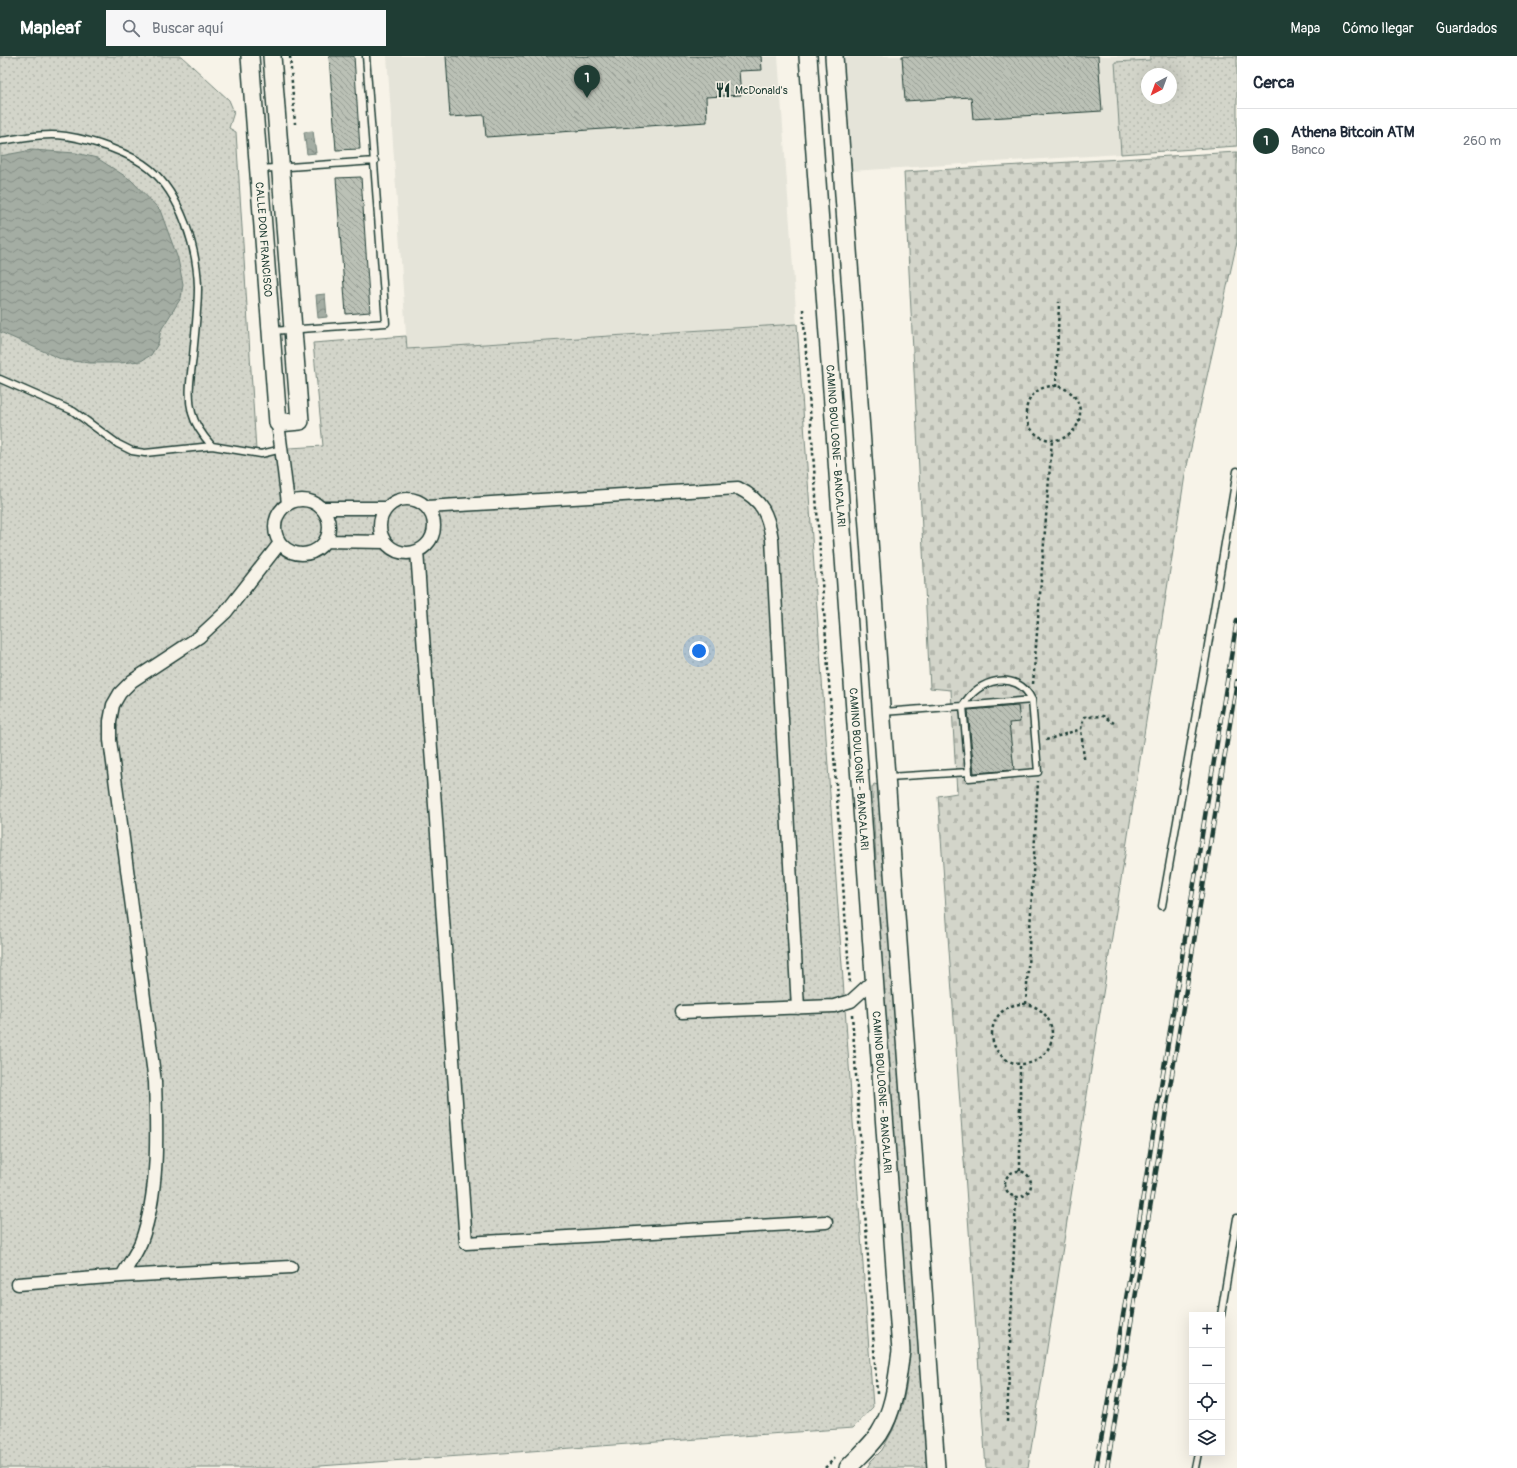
<!DOCTYPE html>
<html lang="es">
<meta charset="utf-8">
<style>
body{margin:0;font-family:Pangolin,sans-serif;background:#f6f6f7;color:#1f2937}
.controls{position:absolute;right:12px;bottom:12px;display:grid;overflow:hidden;border-radius:0px;box-shadow:0 4px 16px #0002}
.controls button{width:36px;height:36px;display:grid;place-items:center;padding:0;border:0;border-bottom:1px solid #e0e1e3;background:#fff;color:#1f2937;font:20px sans-serif}
.compass{position:absolute;left:1141px;top:12px;width:36px;height:36px;border-radius:50%;background:#fff;box-shadow:0 4px 16px #0002;rotate:221deg}
.you{position:absolute;left:699px;top:595px;width:14px;height:14px;margin:-10px;border:3px solid #fff;border-radius:50%;background:#1a73e8;box-shadow:0 0 0 6px #1a73e833}
.badge{display:grid;place-items:center;width:26px;height:26px;border-radius:50%;background:#1f3d34;color:#fff;font-size:13px;font-weight:700}
.pin{position:absolute;translate:-50% -33px;filter:drop-shadow(0 1px 2px #0008)}
.pin::after{content:'';position:absolute;top:21px;width:14px;height:12px;background:inherit;clip-path:polygon(0 0,100% 0,50% 100%)}
.list{margin:0;padding:0;list-style:none}
h2{display:flex;justify-content:space-between;align-items:center;height:52px;margin:0;padding:0 16px;font-size:17px}
h2 small{font-size:13px;font-weight:400;color:#747a83}
.list li{display:grid;grid-template-columns:26px 1fr auto;gap:12px;align-items:center;box-sizing:border-box;height:64px;padding:0 16px;border-top:1px solid #e0e1e3}
.list b{display:block;font-size:15px;white-space:nowrap}
.list p{margin:0;font-size:13px;white-space:nowrap;color:#747a83}
.list em{font-size:13px;font-style:normal;color:#747a83}
.icon{flex:none;width:22px;height:22px;fill:none;stroke:currentColor;stroke-width:2;stroke-linecap:round;stroke-linejoin:round}
.map{position:relative;flex:none;width:1237px;height:1412px;overflow:hidden}
header{display:flex;align-items:center;gap:24px;box-sizing:border-box;height:56px;padding:0 20px;background:#1f3d34;color:#fff}
header strong{font-size:19px}
nav{display:flex;gap:22px;margin-inline-start:auto;font-size:14px}
.search{width:280px;height:36px;background:#f6f6f7;display:flex;align-items:center;gap:10px;box-sizing:border-box;padding:0 14px;border-radius:0px;color:#747a83;font-size:15px}
main{display:flex}
aside{flex:1;background:#fff}
.map>svg:first-child{display:block}
</style>
<header>
<strong>Mapleaf</strong>
<div class="search"><svg class="icon" aria-label="search" viewBox="0 0 24 24"><circle cx="10" cy="10" r="6"/><path d="M15 15l6 6"/></svg>Buscar aquí</div>
<nav><a>Mapa</a><a>Cómo llegar</a><a>Guardados</a></nav>
</header>
<main>
<div class="map">
<svg width="1237" height="1412" viewBox="0 0 1237 1412">
<defs>
<pattern id="grass-dots" width="8" height="8" patternUnits="userSpaceOnUse"><rect width="8" height="8" fill="#d3d5ca"/><path d="M2 2h.1M6 6h.1" fill="none" stroke="#b5b8ae" stroke-width="1.8" stroke-linecap="round"/></pattern>
<pattern id="cemetery-stones" width="16" height="16" patternUnits="userSpaceOnUse"><rect width="16" height="16" fill="#d3d5ca"/><path d="M2 7V4a2 2 0 0 1 4 0v3zM10 15v-3a2 2 0 0 1 4 0v3z" fill="#b5b8ae"/></pattern>
<pattern id="water-waves" width="16" height="10" patternUnits="userSpaceOnUse"><rect width="16" height="10" fill="#a4ada3"/><path d="M0 5q4-4 8 0t8 0" fill="none" stroke="#858e86"/></pattern>
<pattern id="building-back-hatch" width="6" height="6" patternUnits="userSpaceOnUse"><rect width="6" height="6" fill="#bbc1b6"/><path d="M-1 5l2 2M0 0l6 6M5-1l2 2" fill="none" stroke="#979e95"/></pattern>
</defs>
<rect width="100%" height="100%" fill="#f7f3e8"/>
<filter id="ink" filterUnits="userSpaceOnUse"><feTurbulence type="fractalNoise" baseFrequency=".025" numOctaves="2"/><feDisplacementMap in="SourceGraphic" scale="8" xChannelSelector="R" yChannelSelector="G"/><feConvolveMatrix kernelMatrix="1 2 1 2 8 2 1 2 1" color-interpolation-filters="sRGB"/></filter>
<g filter="url(#ink)">
<path fill="#e5e4d9" d="M387,0h391l19,268 -390,25z
M843,0h307l1,4 -36,2 6,92 -270,17z"/>
<path fill="url(#grass-dots)" stroke="#79897f" fill-rule="evenodd" d="M0,0h181l48,44 5,12 -5,16 7,4 20,318 67,-4 -10,-103 93,-7 1,13 390,-25 76,1083 -20,21 -561,40h-292z
M1150,0h87v90l-116,8 -6,-92 35,-2zM1147,18h24v24h-24z
M874,728l4,1 2,6 51,677h-64l4,-7 11,-11 11,-20 10,-27 4,-21v-74l-33,-436 2,-14 -4,-65v-5z"/>
<path fill="url(#cemetery-stones)" stroke="#79897f" d="M1237,96v90l-52,233 -157,993h-42l-48,-672 19,-3 -6,-103 -21,-2 -26,-516z"/>
<path fill="url(#water-waves)" stroke="#6f8077" d="M313,75l3,22 -9,1 -3,-22z
M32,94l44,3 21,5 34,22 29,30 18,49 5,25 -2,14 -20,32 -3,14 -7,11 -10,6 -21,2h-30l-27,-3 -63,-28v-176z
M325,238l2,23 -9,1 -2,-23z"/>
<path fill="url(#building-back-hatch)" stroke="#1f3d34" d="M329,0h25l6,93 -24,1z
M446,0h315l1,14 -23,1 2,24 -35,2 1,25 -221,15 -2,-22 -34,2z
M902,0h196l4,55 -129,8 -2,-22 -66,4z
M361,121l9,135 -24,2 -10,-136z
M1018,650l2,16 -11,1 5,47 -40,3 -6,-63z"/>
<g fill="none" stroke-linecap="round" stroke-linejoin="round">
<defs>
<path id="lane" d="M0,85c22,-3 44,-8 66,-5 26,4 65,17 84,33 31,26 47,79 48,118 0,22 -3,46 -5,69 -2,19 -6,38 -1,57 3,12 12,24 20,33
M260,113l115,-8
M272,275l114,-8 -20,-267
M0,323l73,32 45,33 14,7 13,2 67,-7 49,8 21,-5
M883,656l80,-6c14,-27 54,-38 69,-6
M888,721l81,-5 -6,-66 69,-6 6,72 -69,6v-6
M1162,850l44,-249 31,-186
M1221,1259l16,-97
M1195,1412l3,-15"/>
<path id="street" d="M278,367l10,80
M380 470a27 27 0 1 1 54 0a27 27 0 1 1-54 0Z
M275 471a27 27 0 1 1 54 0a27 27 0 1 1-54 0Z
M427,451l311,-19c24,12 30,26 34,51l26,469
M322,452h64
M325,485l60,1
M417,495l49,692 360,-21
M682,956l152,-6 17,-5 23,-21
M122,1220l169,-9
M18,1228l104,-8c6,-11 14,-22 19,-34 18,-49 16,-109 14,-160l-45,-342v-19l3,-16 7,-12 12,-12 67,-44 27,-25 54,-69"/>
<g id="secondary">
<path id="s1" d="M250,0l28,367 22,-2 -28,-365"/>
<path id="s2" d="M808,0l93,1295c-4,28 -6,58 -22,83 -8,12 -21,23 -31,34"/>
<path d="M834,0l102,1412"/>
</g>
</defs>
<use href="#lane" stroke="#1f3d34" stroke-width="9"/>
<use href="#street" stroke="#1f3d34" stroke-width="15"/>
<use href="#secondary" stroke="#1f3d34" stroke-width="20"/>
<path stroke="#1f3d34" stroke-width="2.5" stroke-dasharray="3 3" stroke-linecap="butt" d="M290,0l5,68
M803,253l47,676
M1026 357a27 27 0 1 1 54 0a27 27 0 1 1-54 0Z
M1056,331l3,-85
M1033,628l19,-244
M1046,684l35,-11
M1084,703l-3,-30 3,-12 19,-1 11,7
M992 978a30 30 0 1 1 60 0a30 30 0 1 1-60 0Z
M1026,948l12,-223
M852,958l25,380
M1020,1115v-106
M1005 1128a13 13 0 1 1 26 0a13 13 0 1 1-26 0Z
M1007,1366l9,-225
M825,1412l10,-10"/>
<use href="#lane" stroke="#f7f3e8" stroke-width="6"/>
<use href="#street" stroke="#f7f3e8" stroke-width="12"/>
<use href="#secondary" stroke="#f7f3e8" stroke-width="17"/>
<defs>
<path id="rail" d="M1096,1412l34,-192 107,-656
M1107,1412l130,-787"/>
</defs>
<use href="#rail" stroke="#1f3d34" stroke-width="4.5"/>
<use href="#rail" stroke="#f7f3e8" stroke-width="3" stroke-dasharray="9" stroke-linecap="butt"/>
</g>
</g>
<defs>
<symbol id="restaurant-bare" viewBox="-9 -9 18 18"><path d="M-5-6h1v4h1v-4h1v4h1v-4h1v5L-1.5 .5V6h-2V.5L-5-1ZM5-6V6H3V1.5H1.5Q1.5-4 5-6Z" fill="#1f3d34" stroke="#f7f3e8" stroke-width="2.5" paint-order="stroke"/></symbol>
</defs>
<g fill-rule="evenodd">
<use href="#restaurant-bare" x="712" y="23" width="22" height="22"/>
</g>
<g text-anchor="middle" dominant-baseline="central" stroke-width="3" stroke-linejoin="round" paint-order="stroke">
<g font-size="11" fill="#1f3d34" stroke="#f7f3e8" text-anchor="start">
<text x="735" y="34">McDonald's</text>
</g>
<g font-size="11" fill="#1f3d34" stroke="#f7f3e8">
<text stroke="none"><textPath href="#s1" startOffset="184">CALLE DON FRANCISCO</textPath></text>
<text stroke="none"><textPath href="#s2" startOffset="391">CAMINO BOULOGNE - BANCALARI</textPath></text>
<text stroke="none"><textPath href="#s2" startOffset="715">CAMINO BOULOGNE - BANCALARI</textPath></text>
<text stroke="none"><textPath href="#s2" startOffset="1039">CAMINO BOULOGNE - BANCALARI</textPath></text>
</g>
</g>
</svg>
<div class="controls">
<button>+</button>
<button>−</button>
<button><svg class="icon" aria-label="locate" viewBox="0 0 24 24"><circle cx="12" cy="12" r="6"/><path d="M12 2v4M12 18v4M2 12h4M18 12h4"/></svg></button>
<button><svg class="icon" aria-label="layers" viewBox="0 0 24 24"><path d="M12 4l9 5-9 5-9-5zM3 14l9 5 9-5"/></svg></button>
</div>
<svg class="compass" viewBox="-18 -18 36 36"><path d="M0-13l5 13h-10z" fill="#e53935"/><path d="M0 13l5-13h-10z" fill="#747a83"/></svg>
<div class="you"></div>
<div class="pin badge" style="left:587px;top:42px">1</div>
</div>
<aside>
<h2>Cerca<small></small></h2>
<ul class="list">
<li><span class="badge">1</span><div><b>Athena Bitcoin ATM</b><p>Banco</p></div><em>260 m</em></li>
</ul>
</aside>
</main>
